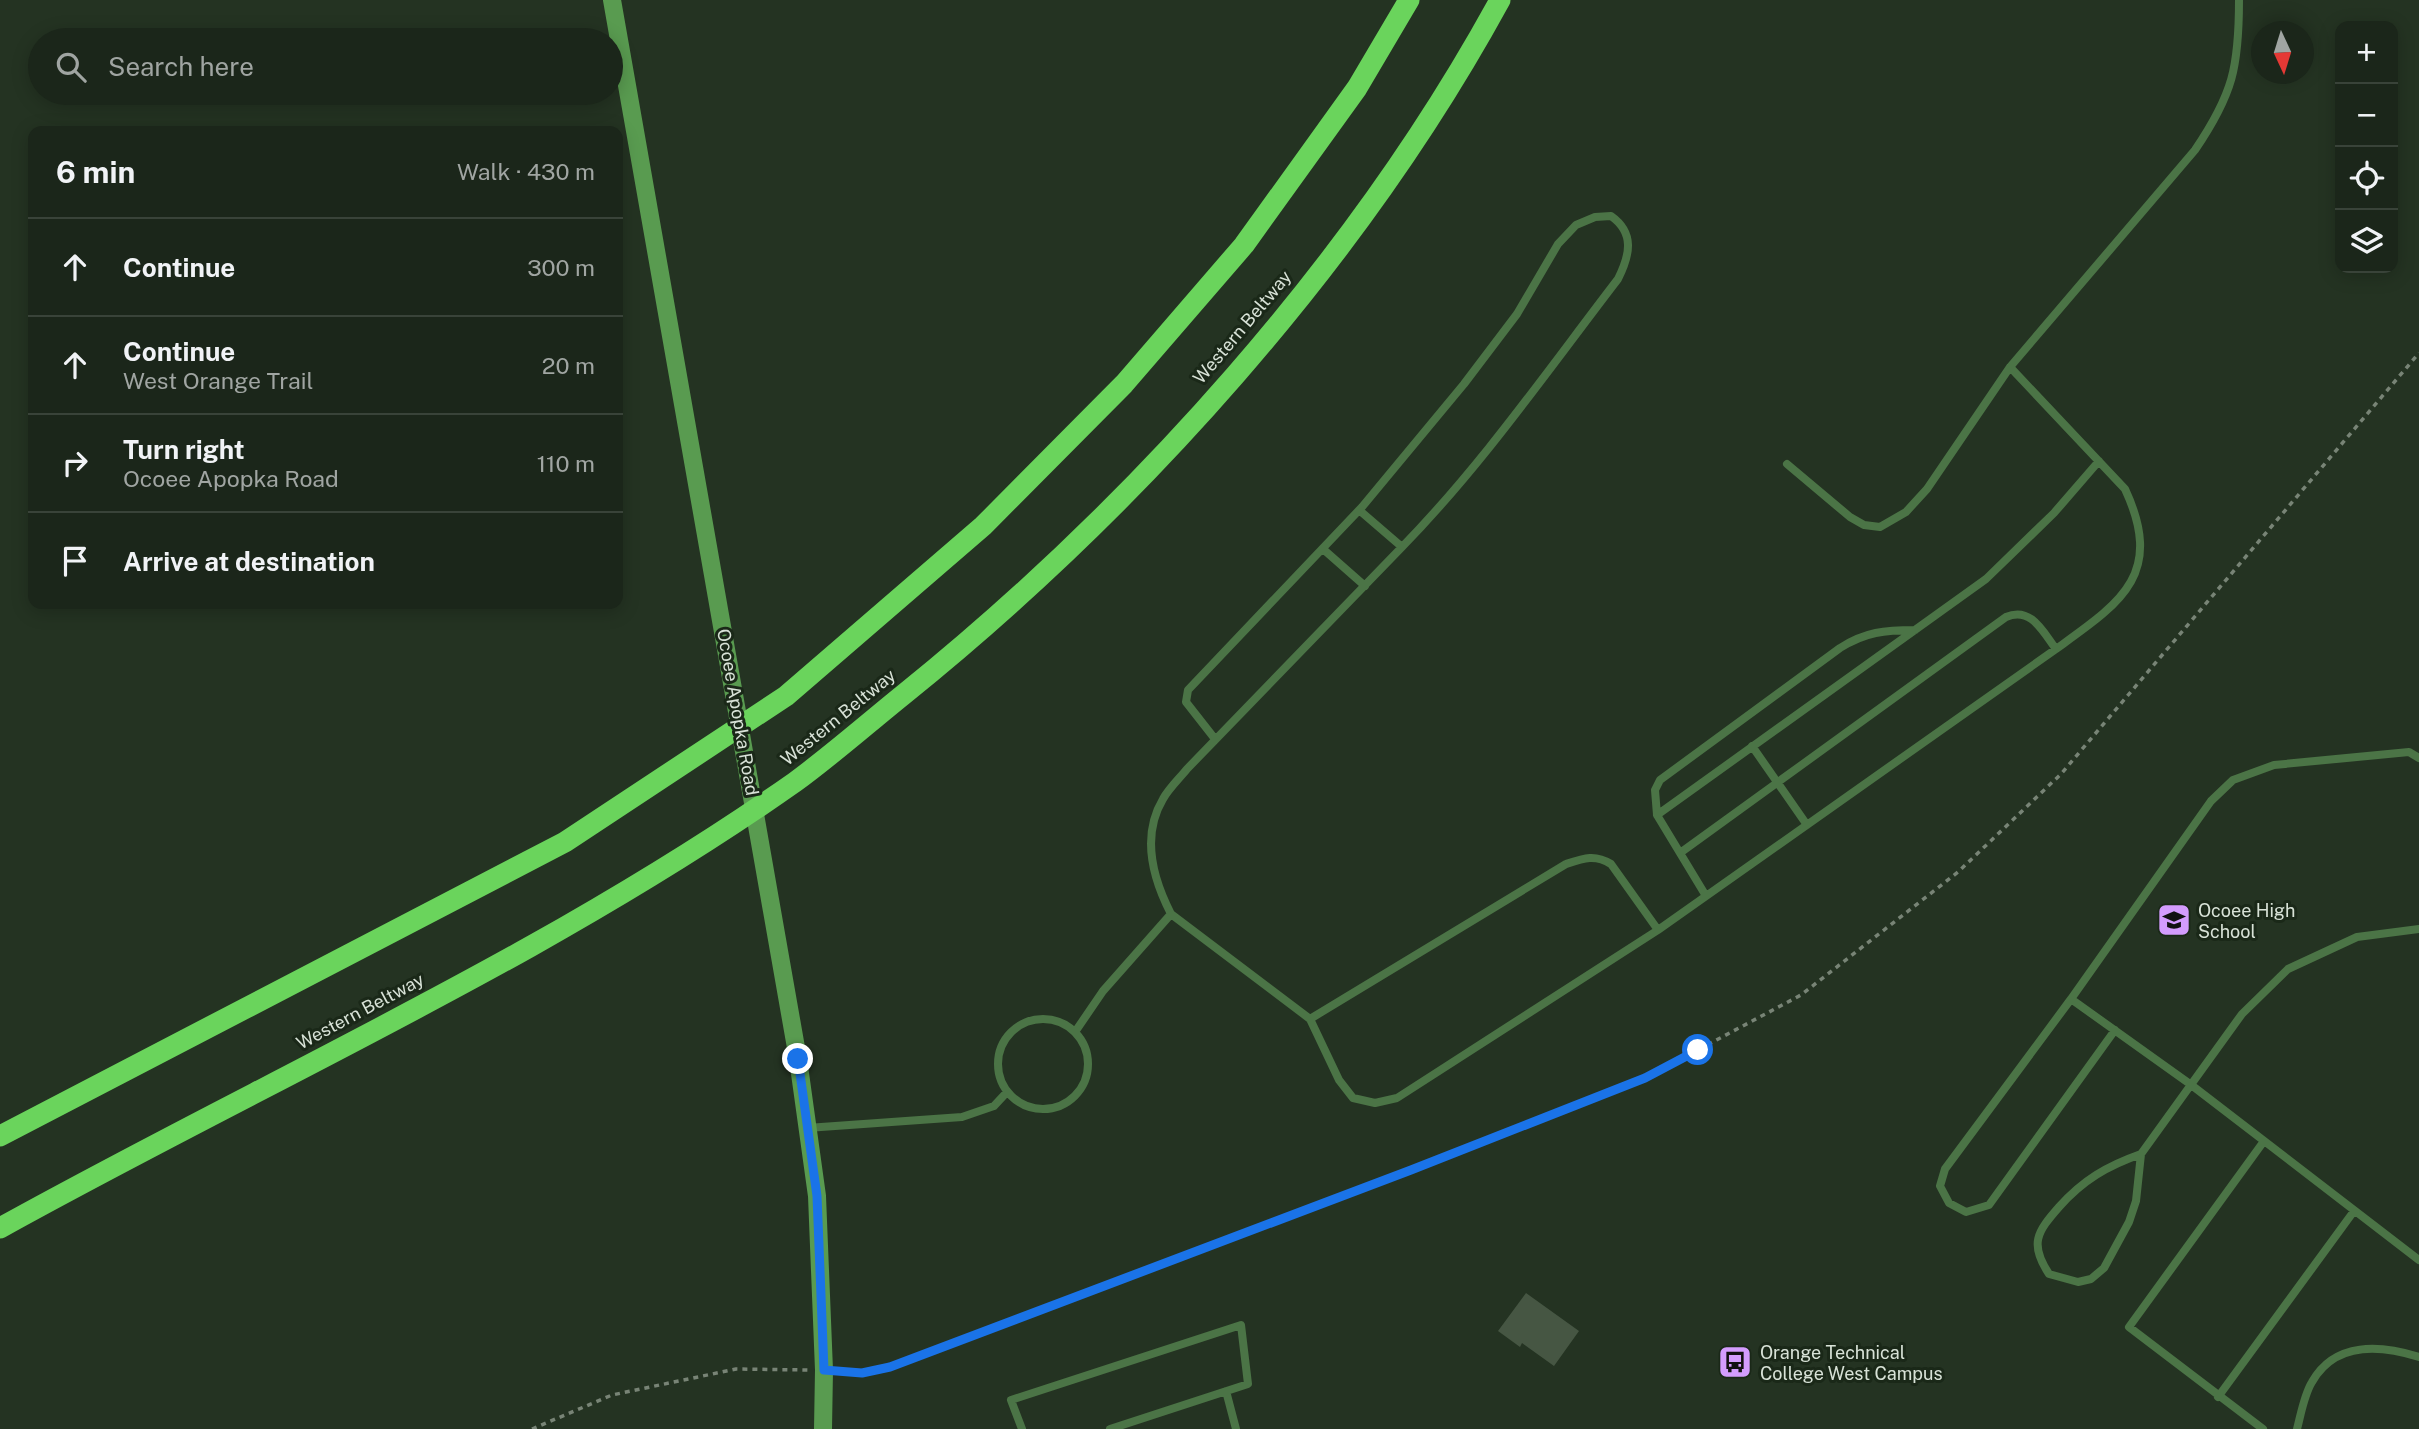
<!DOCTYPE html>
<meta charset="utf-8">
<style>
body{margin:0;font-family:"Public Sans",sans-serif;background:#283227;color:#f1f3f6}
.controls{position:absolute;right:21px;top:21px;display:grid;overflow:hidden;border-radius:14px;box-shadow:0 4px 18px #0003}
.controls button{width:63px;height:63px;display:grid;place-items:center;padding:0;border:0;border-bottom:2px solid #394339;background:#1b261a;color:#f1f3f6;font:35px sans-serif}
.compass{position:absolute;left:2251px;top:21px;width:63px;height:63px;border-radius:50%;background:#1b261a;box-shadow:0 4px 18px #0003;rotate:176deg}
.stop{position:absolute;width:21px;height:21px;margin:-16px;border:5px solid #1a73e8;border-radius:50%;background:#fff}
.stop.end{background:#1a73e8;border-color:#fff;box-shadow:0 2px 7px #0008}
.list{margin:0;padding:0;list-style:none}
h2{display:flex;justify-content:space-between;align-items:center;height:91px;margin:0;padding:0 28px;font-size:30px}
h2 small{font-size:23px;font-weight:400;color:#a0a5a2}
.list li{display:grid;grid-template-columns:46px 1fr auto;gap:21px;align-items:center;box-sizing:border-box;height:98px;padding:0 28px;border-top:2px solid #394339}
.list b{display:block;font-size:26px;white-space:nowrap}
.list p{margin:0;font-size:23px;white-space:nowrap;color:#a0a5a2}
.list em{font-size:23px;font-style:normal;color:#a0a5a2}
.icon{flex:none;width:38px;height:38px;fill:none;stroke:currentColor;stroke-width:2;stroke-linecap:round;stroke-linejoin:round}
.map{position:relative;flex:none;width:2419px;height:1429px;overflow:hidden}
.search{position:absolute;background:#1b261a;box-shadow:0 4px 18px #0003;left:28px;top:28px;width:595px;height:77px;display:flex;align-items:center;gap:18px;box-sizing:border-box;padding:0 24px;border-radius:38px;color:#a0a5a2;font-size:26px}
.panel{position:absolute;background:#1b261a;box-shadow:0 4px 18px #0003;left:28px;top:126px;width:595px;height:483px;border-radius:14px}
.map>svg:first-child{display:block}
</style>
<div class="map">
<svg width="2419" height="1429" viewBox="0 0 2419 1429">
<rect width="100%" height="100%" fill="#243322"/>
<path fill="#465643" d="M1526,1293l53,38 -25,35 -32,-23 -2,4 -22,-16z"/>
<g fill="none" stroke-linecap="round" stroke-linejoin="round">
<path stroke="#788476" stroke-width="3.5" stroke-dasharray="5 5" stroke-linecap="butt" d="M840,1371l22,2 28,-6 521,-197 234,-92 156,-83 157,-123 103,-98 358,-421
M532,1429l80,-34 124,-26 72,1"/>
<path stroke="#4b7446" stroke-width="8" d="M2010,367l185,-217c38,-56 44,-83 44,-150
M1359,510l43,37
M1323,549l42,37
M1752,746l55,79
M2419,758l-10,-6 -135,13 -41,15 -22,21 -140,198 119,85 229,176
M1657,815l-2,-25 5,-10 180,-132c25,-16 45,-18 75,-18
M1680,853l326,-236c25,-11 37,15 50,32
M1706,896l-49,-81 329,-236 68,-66 45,-52
M1171,914l139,105 29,61 14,18 22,5 22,-5 261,-168 398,-281c64,-46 109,-74 69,-160l-115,-122 -83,122 -21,23 -26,15 -16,-2 -14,-8 -63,-53
M2071,999l-126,170 -5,17 9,17 17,9 23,-7 126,-175
M1310,1019l256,-155c18,-6 29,-10 45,0l47,66
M998 1064a45 45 0 1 1 90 0a45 45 0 1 1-90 0Z
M1075,1032l28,-41 68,-77c-18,-35 -30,-78 -8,-115 6,-11 16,-20 24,-30l215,-222c80,-82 146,-177 216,-268 12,-24 17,-46 -7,-63l-16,1 -19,8 -18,19 -41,70 -53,70 -102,123 -174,183 -2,12 29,37
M807,1128l155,-11 32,-11 13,-14
M2141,1154c-34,12 -58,26 -82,53 -22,25 -30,37 -10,67l29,8 13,-3 13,-11 25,-46 7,-21 5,-47 101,-140 46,-45 69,-32 62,-8
M1226,1391l10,38
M2218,1397l136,-186
M1022,1429l-11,-29 230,-75 7,59 -138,45
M2263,1429l-134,-102 135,-186
M2297,1429c4,-15 7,-34 15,-47 23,-41 69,-37 107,-25"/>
<path stroke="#599b50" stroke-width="18" d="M612,0l186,1059 19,137 7,174 -1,59"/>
<path stroke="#6ad45c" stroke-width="21" d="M0,1136l565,-294 221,-146 197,-170 141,-142 120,-139 113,-157 52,-88
M0,1228c265,-147 546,-271 795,-446 37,-27 72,-58 108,-87 232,-187 454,-433 597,-695"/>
</g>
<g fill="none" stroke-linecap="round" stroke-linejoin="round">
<path stroke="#1a73e8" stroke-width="9" d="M798,1059l19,137 7,174 38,3 28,-6 521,-197 234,-92 53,-28"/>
</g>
<defs>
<symbol id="school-square" viewBox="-11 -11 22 22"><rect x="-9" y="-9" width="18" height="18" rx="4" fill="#d39cfd" stroke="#1a2818"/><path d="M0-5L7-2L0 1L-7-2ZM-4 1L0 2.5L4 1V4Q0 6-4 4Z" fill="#111"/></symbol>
<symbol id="bus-square" viewBox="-11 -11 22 22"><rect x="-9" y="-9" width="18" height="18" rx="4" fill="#d39cfd" stroke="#1a2818"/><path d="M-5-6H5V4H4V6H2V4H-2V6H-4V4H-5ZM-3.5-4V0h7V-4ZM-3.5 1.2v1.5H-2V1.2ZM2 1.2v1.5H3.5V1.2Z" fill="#111"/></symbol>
</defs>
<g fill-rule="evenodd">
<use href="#school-square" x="2155" y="901" width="38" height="38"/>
<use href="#bus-square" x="1716" y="1343" width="38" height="38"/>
</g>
<g text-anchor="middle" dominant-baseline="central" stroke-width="6" stroke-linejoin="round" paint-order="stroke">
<g font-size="18" fill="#d8e2d7" stroke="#1a2818">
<text transform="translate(1242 327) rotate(-50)">Western Beltway</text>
<text transform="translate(738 712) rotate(80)">Ocoee Apopka Road</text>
<text transform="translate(838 717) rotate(-39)">Western Beltway</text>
<text transform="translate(360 1011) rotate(-28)">Western Beltway</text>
</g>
<g font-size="18" fill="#d8e2d7" stroke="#1a2818" text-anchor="start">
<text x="2198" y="910">Ocoee High<tspan x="2198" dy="21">School</tspan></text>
<text x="1760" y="1352">Orange Technical<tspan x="1760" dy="21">College West Campus</tspan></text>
</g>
</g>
</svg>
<div class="controls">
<button>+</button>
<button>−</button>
<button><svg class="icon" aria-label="locate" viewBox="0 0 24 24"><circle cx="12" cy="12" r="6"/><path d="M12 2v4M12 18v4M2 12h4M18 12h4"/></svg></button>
<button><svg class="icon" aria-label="layers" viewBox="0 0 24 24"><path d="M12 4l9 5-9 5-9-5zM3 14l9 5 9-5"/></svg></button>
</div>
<svg class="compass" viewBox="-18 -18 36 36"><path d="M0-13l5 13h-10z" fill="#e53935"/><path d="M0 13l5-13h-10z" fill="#a0a5a2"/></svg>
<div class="stop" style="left:1698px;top:1050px"></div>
<div class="stop end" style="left:798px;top:1059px"></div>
<div class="search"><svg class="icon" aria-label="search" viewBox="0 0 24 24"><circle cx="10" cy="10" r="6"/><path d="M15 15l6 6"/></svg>Search here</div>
<section class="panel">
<h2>6 min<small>Walk · 430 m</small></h2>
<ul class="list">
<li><svg class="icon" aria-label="ahead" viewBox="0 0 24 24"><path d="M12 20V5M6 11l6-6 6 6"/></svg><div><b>Continue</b></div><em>300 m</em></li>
<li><svg class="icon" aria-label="ahead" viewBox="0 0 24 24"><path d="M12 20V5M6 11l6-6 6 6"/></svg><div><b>Continue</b><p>West Orange Trail</p></div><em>20 m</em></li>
<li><svg class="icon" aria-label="right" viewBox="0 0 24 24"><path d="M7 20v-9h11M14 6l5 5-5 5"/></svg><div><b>Turn right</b><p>Ocoee Apopka Road</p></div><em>110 m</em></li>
<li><svg class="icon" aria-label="arrive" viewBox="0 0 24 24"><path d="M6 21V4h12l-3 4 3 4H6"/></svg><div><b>Arrive at destination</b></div></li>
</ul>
</section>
</div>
